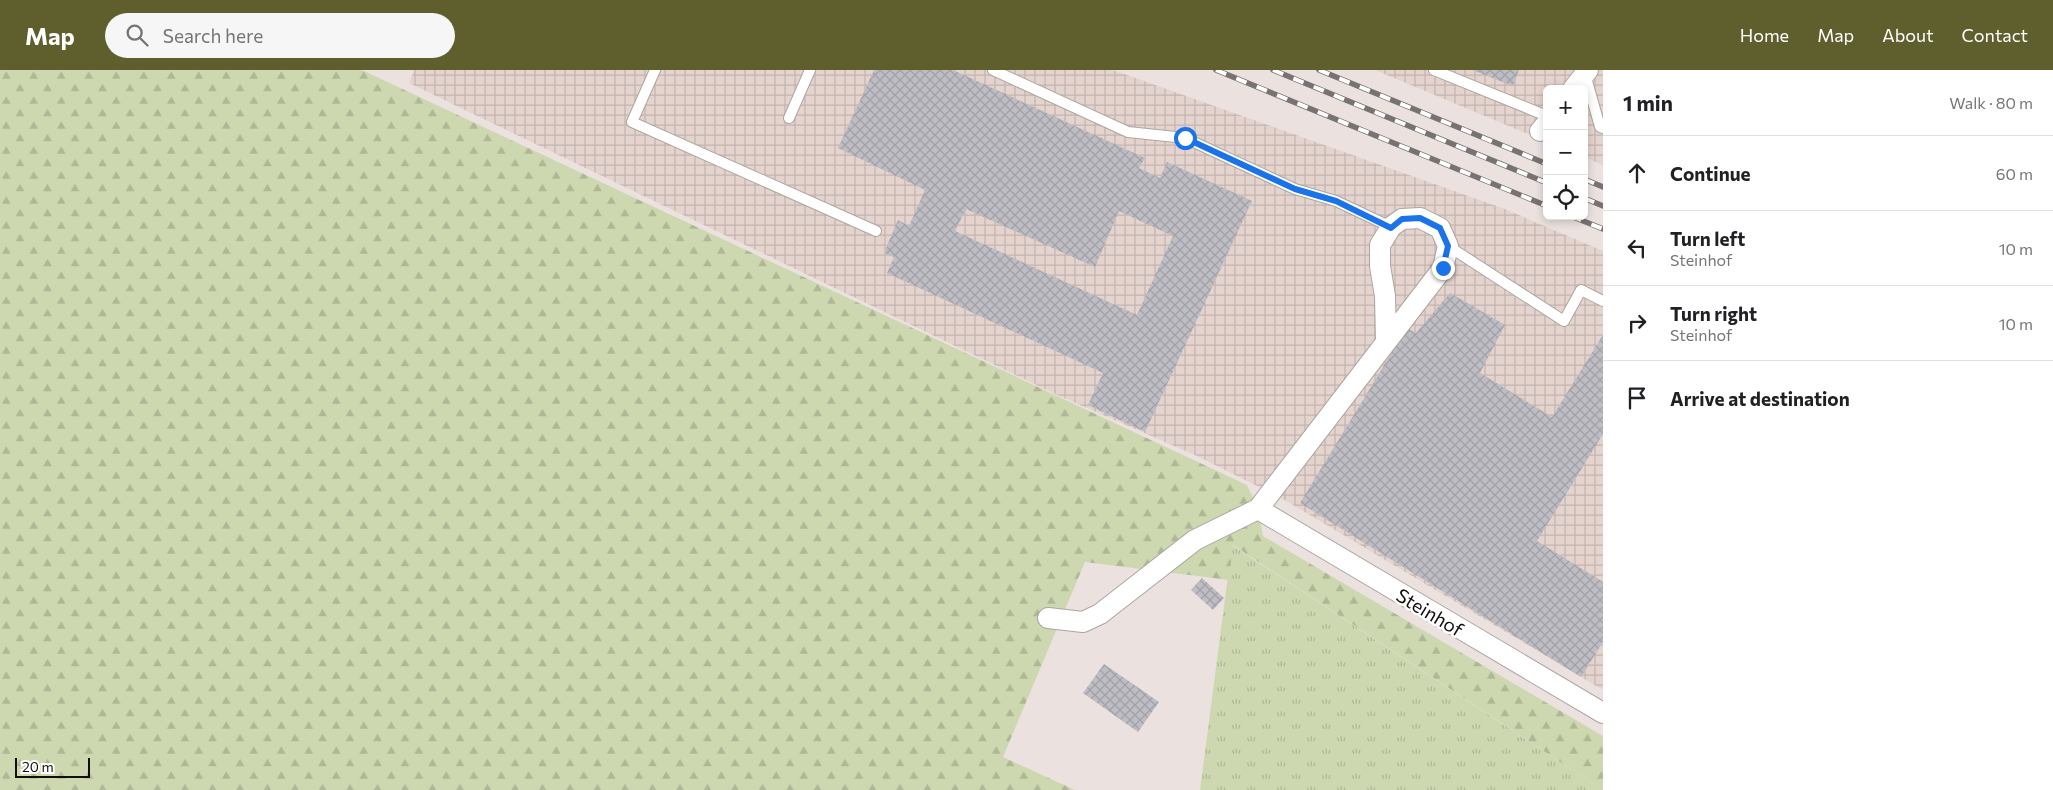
<!DOCTYPE html>
<meta charset="utf-8">
<style>
body{margin:0;font-family:Commissioner,sans-serif;background:#f6f6f6;color:#202124}
.controls{position:absolute;right:15px;top:15px;display:grid;overflow:hidden;border-radius:8px;box-shadow:0 2px 8px #0003}
.controls button{width:45px;height:45px;display:grid;place-items:center;padding:0;border:0;border-bottom:1px solid #e0e0e0;background:#fff;color:#202124;font:25px sans-serif}
.scale{position:absolute;left:15px;bottom:12px;width:75px;box-sizing:border-box;padding-left:5px;border:2px solid #110e0d;border-top:0;font-size:14px;line-height:18px;white-space:nowrap;color:#110e0d;-webkit-text-stroke:4px #fff;paint-order:stroke}
.stop{position:absolute;width:15px;height:15px;margin:-11px;border:4px solid #1a73e8;border-radius:50%;background:#fff}
.stop.end{background:#1a73e8;border-color:#fff;box-shadow:0 1px 5px #0008}
.list{margin:0;padding:0;list-style:none}
h2{display:flex;justify-content:space-between;align-items:center;height:65px;margin:0;padding:0 20px;font-size:21px}
h2 small{font-size:16px;font-weight:400;color:#757577}
.list li{display:grid;grid-template-columns:32px 1fr auto;gap:15px;align-items:center;box-sizing:border-box;height:75px;padding:0 20px;border-top:1px solid #e0e0e0}
.list b{display:block;font-size:19px;white-space:nowrap}
.list p{margin:0;font-size:16px;white-space:nowrap;color:#757577}
.list em{font-size:16px;font-style:normal;color:#757577}
.icon{flex:none;width:28px;height:28px;fill:none;stroke:currentColor;stroke-width:2;stroke-linecap:round;stroke-linejoin:round}
.map{position:relative;flex:none;width:1603px;height:720px;overflow:hidden}
header{display:flex;align-items:center;gap:30px;box-sizing:border-box;height:70px;padding:0 25px;background:#5e5f2c;color:#fff}
header strong{font-size:24px}
nav{display:flex;gap:28px;margin-inline-start:auto;font-size:18px}
.search{width:350px;height:45px;background:#f6f6f6;display:flex;align-items:center;gap:12px;box-sizing:border-box;padding:0 18px;border-radius:28px;color:#757577;font-size:19px}
main{display:flex}
aside{flex:1;background:#fff}
.map>svg:first-child{display:block}
</style>
<header>
<strong>Map</strong>
<div class="search"><svg class="icon" aria-label="search" viewBox="0 0 24 24"><circle cx="10" cy="10" r="6"/><path d="M15 15l6 6"/></svg>Search here</div>
<nav><a>Home</a><a>Map</a><a>About</a><a>Contact</a></nav>
</header>
<main>
<div class="map">
<svg width="1603" height="720" viewBox="0 0 1603 720">
<defs>
<pattern id="industrial-grid" width="8" height="8" patternUnits="userSpaceOnUse" patternTransform="scale(1.25)"><rect width="8" height="8" fill="#e5d4ce"/><path d="M0 4h8M4 0v8" fill="none" stroke="#c3b5b0"/></pattern>
<pattern id="grass-tufts" width="24" height="20" patternUnits="userSpaceOnUse" patternTransform="scale(1.25)"><rect width="24" height="20" fill="#cdd8b0"/><path d="M3 7l-1-3M5 7V3M7 7l1-3M15 17l-1-3M17 17v-4M19 17l1-3" fill="none" stroke="#afb896"/></pattern>
<pattern id="forest-firs" width="22" height="20" patternUnits="userSpaceOnUse" patternTransform="scale(1.25)"><rect width="22" height="20" fill="#cdd8b0"/><path d="M5 1l3.5 6h-7zM16 11l3.5 6h-7z" fill="#afb896"/></pattern>
<pattern id="building-cross-hatch" width="8" height="8" patternUnits="userSpaceOnUse" patternTransform="scale(1.25)"><rect width="8" height="8" fill="#bebdc4"/><path d="M0 0l8 8M0 8l8-8" fill="none" stroke="#a2a1a7"/></pattern>
</defs>
<rect width="100%" height="100%" fill="#ebe2df"/>
<path fill="url(#industrial-grid)" d="M414,0h699l392,139 98,42v439l-320,-191 -86,-43 -140,-61 -648,-312z
M1375,0h228v95l-19,-8v-68h-37v53z"/>
<path fill="url(#grass-tufts)" d="M1232,475l363,240v5h-395z"/>
<path fill="url(#forest-firs)" d="M0,0h362l885,415 11,24 5,27 340,200v54h-8v-5l-362,-240 -4,35 -144,-18 -82,195 72,33h-1075z"/>
<path fill="url(#building-cross-hatch)" fill-rule="evenodd" d="M874,0h79l192,88 -6,10 21,10 7,-16 85,39 -107,231 -57,-27 15,-32 -216,-100 7,-16 -10,-4 14,-33 11,6 16,-36 -87,-42zM966,139l129,58 24,-56 54,25 -36,79 -182,-84z
M1472,0h47l-6,16z
M1450,223l55,32 -25,48 72,44 51,-82v99l-66,107 66,41v60l-22,35 -281,-174 107,-175 9,5z
M1202,508l22,20 -11,12 -22,-20z
M1104,594l55,38 -21,30 -55,-39z"/>
<g fill="none" stroke-linecap="round" stroke-linejoin="round">
<defs>
<path id="service" d="M655,0l-23,52 244,109
M993,0l135,62 57,6 110,51 41,12 55,26
M1434,0l113,46
M1585,4l15,53 3,1
M789,48l21,-48
M1448,176l116,75 17,-31 22,11"/>
<path id="minor" d="M1573,19l15,-19
M1540,61l7,-8
M1258,439l345,204
M1048,548l35,4 17,-8 95,-74 63,-31 185,-241 5,-22 -8,-18 -20,-10 -18,1 -11,8 -11,18v21l5,30 1,45"/>
</defs>
<use href="#service" stroke="#ada5a1" stroke-width="12"/>
<use href="#minor" stroke="#ada5a1" stroke-width="22"/>
<use href="#service" stroke="#fff" stroke-width="10"/>
<use href="#minor" stroke="#fff" stroke-width="20"/>
<defs>
<path id="rail" d="M1216,0l331,136
M1273,0l274,113
M1319,0l228,94
M1584,109l19,8
M1584,128l19,8
M1571,146l32,13"/>
</defs>
<use href="#rail" stroke="#787270" stroke-width="5.5"/>
<use href="#rail" stroke="#fff" stroke-width="4" stroke-dasharray="11" stroke-linecap="butt"/>
</g>
<g fill="none" stroke-linecap="round" stroke-linejoin="round">
<path stroke="#1a73e8" stroke-width="6" d="M1185,68l110,51 41,12 55,27 11,-9 18,-1 20,10 8,18 -5,22"/>
</g>
<g text-anchor="middle" dominant-baseline="central" stroke-width="5" stroke-linejoin="round" paint-order="stroke">
<g font-size="19" fill="#110e0d" stroke="#fff">
<text transform="translate(1430 542) rotate(31)">Steinhof</text>
</g>
</g>
</svg>
<div class="controls">
<button>+</button>
<button>−</button>
<button><svg class="icon" aria-label="locate" viewBox="0 0 24 24"><circle cx="12" cy="12" r="6"/><path d="M12 2v4M12 18v4M2 12h4M18 12h4"/></svg></button>
</div>
<div class="scale">20 m</div>
<div class="stop" style="left:1185px;top:68px"></div>
<div class="stop end" style="left:1443px;top:198px"></div>
</div>
<aside>
<h2>1 min<small>Walk · 80 m</small></h2>
<ul class="list">
<li><svg class="icon" aria-label="ahead" viewBox="0 0 24 24"><path d="M12 20V5M6 11l6-6 6 6"/></svg><div><b>Continue</b></div><em>60 m</em></li>
<li><svg class="icon" aria-label="left" viewBox="0 0 24 24"><path d="M17 20v-9H6M10 6l-5 5 5 5"/></svg><div><b>Turn left</b><p>Steinhof</p></div><em>10 m</em></li>
<li><svg class="icon" aria-label="right" viewBox="0 0 24 24"><path d="M7 20v-9h11M14 6l5 5-5 5"/></svg><div><b>Turn right</b><p>Steinhof</p></div><em>10 m</em></li>
<li><svg class="icon" aria-label="arrive" viewBox="0 0 24 24"><path d="M6 21V4h12l-3 4 3 4H6"/></svg><div><b>Arrive at destination</b></div></li>
</ul>
</aside>
</main>
